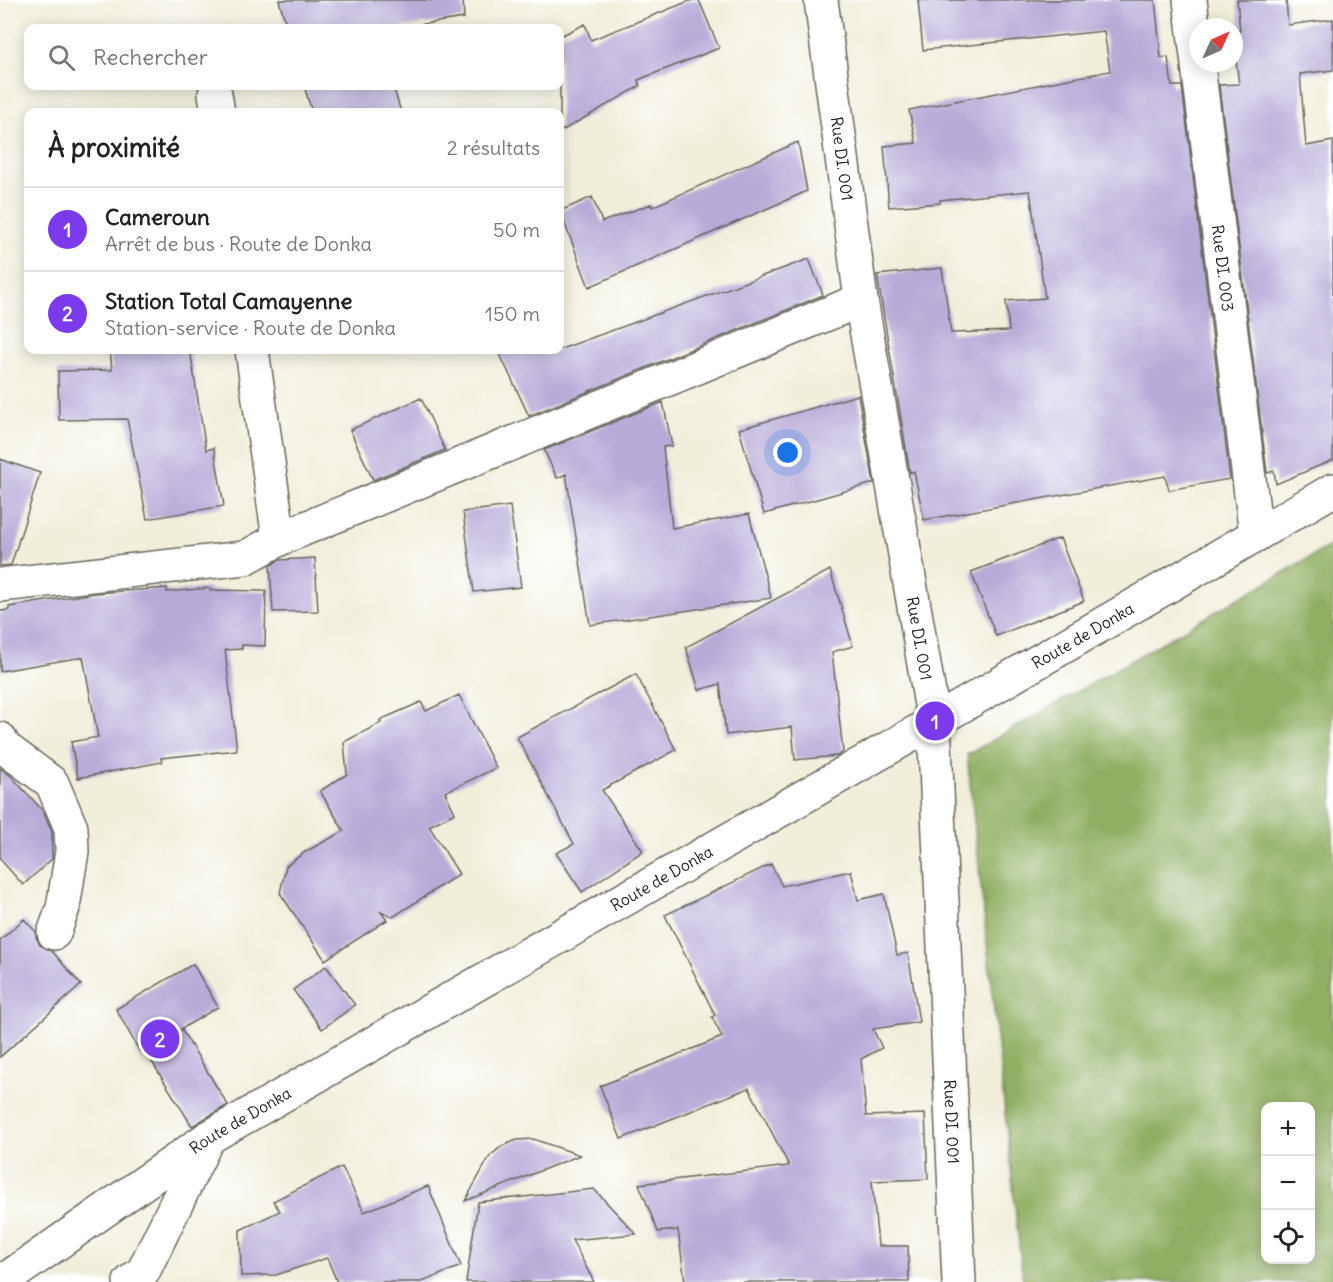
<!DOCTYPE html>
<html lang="fr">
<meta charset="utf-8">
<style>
body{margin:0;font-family:Delius,sans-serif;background:#f2f2f2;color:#222}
.controls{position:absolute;right:18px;bottom:18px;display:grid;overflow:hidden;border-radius:12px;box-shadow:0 3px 15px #0003}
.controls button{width:54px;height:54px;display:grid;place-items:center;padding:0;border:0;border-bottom:2px solid #e0e0e0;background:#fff;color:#222;font:30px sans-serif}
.compass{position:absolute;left:1189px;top:18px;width:54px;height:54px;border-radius:50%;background:#fff;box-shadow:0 3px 15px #0003;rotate:45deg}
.you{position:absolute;left:788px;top:453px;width:21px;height:21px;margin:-15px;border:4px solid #fff;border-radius:50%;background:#1a73e8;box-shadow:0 0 0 9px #1a73e833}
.badge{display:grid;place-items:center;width:39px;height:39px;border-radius:50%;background:#7c3aed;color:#fff;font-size:20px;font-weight:700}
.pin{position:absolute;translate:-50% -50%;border:3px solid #fff;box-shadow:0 2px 6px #0006}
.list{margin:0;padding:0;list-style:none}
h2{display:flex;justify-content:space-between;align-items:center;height:78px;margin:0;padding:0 24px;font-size:26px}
h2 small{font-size:20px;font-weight:400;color:#767676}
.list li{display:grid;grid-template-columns:39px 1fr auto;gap:18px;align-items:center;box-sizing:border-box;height:84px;padding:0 24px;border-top:2px solid #e0e0e0}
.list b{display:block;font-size:22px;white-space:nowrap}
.list p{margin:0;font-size:20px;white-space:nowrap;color:#767676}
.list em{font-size:20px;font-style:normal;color:#767676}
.icon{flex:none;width:33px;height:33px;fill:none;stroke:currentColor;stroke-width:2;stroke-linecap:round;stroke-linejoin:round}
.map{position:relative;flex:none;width:1333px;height:1282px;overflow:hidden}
.search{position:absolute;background:#fff;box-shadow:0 3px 15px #0003;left:24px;top:24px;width:540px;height:66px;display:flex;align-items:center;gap:15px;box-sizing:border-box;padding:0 21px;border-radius:12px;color:#767676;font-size:22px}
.panel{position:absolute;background:#fff;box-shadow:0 3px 15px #0003;left:24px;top:108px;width:540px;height:246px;border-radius:12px}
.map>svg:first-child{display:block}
</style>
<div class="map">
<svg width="1333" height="1282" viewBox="0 0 1333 1282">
<rect width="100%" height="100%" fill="#fff"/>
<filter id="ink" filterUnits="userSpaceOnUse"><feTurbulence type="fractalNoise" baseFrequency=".0167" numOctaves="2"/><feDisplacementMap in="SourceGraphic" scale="12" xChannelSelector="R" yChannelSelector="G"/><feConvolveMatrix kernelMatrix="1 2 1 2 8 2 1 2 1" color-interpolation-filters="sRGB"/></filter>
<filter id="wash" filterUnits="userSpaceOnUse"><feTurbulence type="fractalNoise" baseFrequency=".008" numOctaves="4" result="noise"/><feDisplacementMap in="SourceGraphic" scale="24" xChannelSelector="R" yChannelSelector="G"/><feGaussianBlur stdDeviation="1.35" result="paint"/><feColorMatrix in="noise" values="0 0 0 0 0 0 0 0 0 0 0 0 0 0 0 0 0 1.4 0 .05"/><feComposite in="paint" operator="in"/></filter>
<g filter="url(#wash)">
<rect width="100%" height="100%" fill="#f1eeda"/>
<path fill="#90af62" stroke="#56663f" stroke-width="1.5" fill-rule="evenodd" d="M1333,544v738h-310l-56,-527zM1266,1106h44v154h-44z"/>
<g id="blocks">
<path fill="#b7abd8" d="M279,0h184l1,18 -67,10h-110z
M692,0h7l20,48 -81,32 2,6 -80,46v-96l25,-12 6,16z
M918,0h237l6,58 7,-1 4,29h10l48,393 -61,11 -4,-14 -241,44 -10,-49 -4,2 -33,-198 65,-7 9,65 58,-2 -3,-30 39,-3 -15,-107 -90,9v3l-51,4 -5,-61 32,-3 -7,-33 201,-39 -6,-40 -181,19z
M1237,0h49l2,25 45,-6v51l-33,4 6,72 27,-5v319l-57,24 -2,-13 -7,2 -48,-388 20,-1 -5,-39v-13l6,-1z
M304,86h89l8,26h-89z
M798,142l9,49 -218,96 -29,-76 32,-14 10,25 49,-18 1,3z
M809,259l14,36 -294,121 -31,-66h51l1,3z
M110,350h80l16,100 8,-2 10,58 -77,13 -20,-100 -68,1 -1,-49 54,-1z
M858,395l16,88 -110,31 -25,-85z
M421,398l24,52 -72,30 -23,-50z
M663,402l9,44 -9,1 9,81 77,-14 22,84 -181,27 -24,-151 -9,4 -13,-28z
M0,459l40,14 -29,92 -11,1z
M510,506l11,81 -47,5 -11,-80z
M1060,538l24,63 -88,35 -25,-64z
M315,558l3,53 -45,1 -3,-46 9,-6z
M830,570l23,76 -21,6 11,100 -6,4 -42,4 -3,-33 -66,8 -6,-51 -21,6 -13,-43z
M167,588v4l42,-4 1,2 56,1 -1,55 -23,-1v4l-17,1 12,100 -76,8 1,4 -84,16 -7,-36 27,-5 -15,-80 -83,14v-60l9,-1v-3l86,-14z
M636,674l40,76 -74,40 41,61 -61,41 -26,-39 18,-9 -57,-107z
M459,695l37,73 -51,24 10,21 -26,13 30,48 -66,43 -12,-5 6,8 -62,40 -45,-67 6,-27 19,-14 39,-21 -24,-40 27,-17 -3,-32 37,-19 -1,-3 41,-18 5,9z
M0,768l12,9 31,34 9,21v27l-29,26 -23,-26z
M771,864l11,22 69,-15 7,29 26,-6 13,61 11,-2 11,69 -46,7 9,19 -21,11 5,57 59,-2 3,65 -56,2 6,65h30l1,36h-224l-7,-52 -20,2 -19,-48 150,-18 -40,-78 -128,51 -21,-53 122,-49 -10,-20 3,-2 -50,-100z
M24,919l12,13v5l4,8 12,6 29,34 -81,72v-117z
M193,964l25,43 -37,22 47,76 -36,21 -48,-77 -4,3 -24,-43z
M326,966l29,39 -33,24 -29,-39z
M533,1139l47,16 -115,46 25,-45 12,-10 15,-6z
M342,1167l22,45 64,-26 33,80 -39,16h-85l-10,-24 -51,17 -35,1 -1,-46 40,-19 -7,-10z
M594,1189l42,45 -64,6 22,42h-128l12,-80z"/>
</g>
</g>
<g filter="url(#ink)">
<use href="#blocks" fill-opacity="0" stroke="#67665e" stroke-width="1.5"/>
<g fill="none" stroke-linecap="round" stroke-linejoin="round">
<defs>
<g id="minor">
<path id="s1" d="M821,0l40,300 73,422 25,560"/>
<path id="s2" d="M1190,0l66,535"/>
<path d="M215,94l3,18"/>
<path d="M252,350l27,189"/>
<path d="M0,585l245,-27 34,-19 582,-239"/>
<path d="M0,739l5,9 47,35 19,45 1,23 -9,57 -9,25"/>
<path d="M130,1282l13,-10 65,-134"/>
</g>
<g id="major">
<path id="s3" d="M2,1282l206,-144 726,-416 399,-232"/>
</g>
</defs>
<use href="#minor" stroke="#67665e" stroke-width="36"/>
<use href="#major" stroke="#67665e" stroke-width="36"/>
<use href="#minor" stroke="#fff" stroke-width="33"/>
<use href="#major" stroke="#fff" stroke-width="33"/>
</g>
</g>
<g text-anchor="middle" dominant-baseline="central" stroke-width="4.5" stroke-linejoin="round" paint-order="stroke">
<g font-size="16" fill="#1c1c1c" stroke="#fff">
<text stroke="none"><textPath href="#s1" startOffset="160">Rue DI. 001</textPath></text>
<text stroke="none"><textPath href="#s2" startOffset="270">Rue DI. 003</textPath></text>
<text stroke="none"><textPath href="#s3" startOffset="1260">Route de Donka</textPath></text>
<text stroke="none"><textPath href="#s1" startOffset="646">Rue DI. 001</textPath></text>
<text stroke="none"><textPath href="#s3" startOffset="774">Route de Donka</textPath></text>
<text stroke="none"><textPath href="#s3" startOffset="288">Route de Donka</textPath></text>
<text stroke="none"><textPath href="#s1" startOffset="1131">Rue DI. 001</textPath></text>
</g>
</g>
</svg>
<div class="controls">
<button>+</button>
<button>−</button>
<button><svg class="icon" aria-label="locate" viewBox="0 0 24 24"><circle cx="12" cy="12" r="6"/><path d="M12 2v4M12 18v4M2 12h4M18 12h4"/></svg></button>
</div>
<svg class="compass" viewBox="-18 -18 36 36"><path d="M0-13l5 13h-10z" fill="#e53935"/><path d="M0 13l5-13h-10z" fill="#767676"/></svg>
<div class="you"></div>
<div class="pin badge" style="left:935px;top:721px">1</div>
<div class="pin badge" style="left:160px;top:1039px">2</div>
<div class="search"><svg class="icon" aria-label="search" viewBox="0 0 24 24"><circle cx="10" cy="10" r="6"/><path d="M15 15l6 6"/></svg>Rechercher</div>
<section class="panel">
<h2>À proximité<small>2 résultats</small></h2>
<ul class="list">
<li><span class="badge">1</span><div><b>Cameroun</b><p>Arrêt de bus · Route de Donka</p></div><em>50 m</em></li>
<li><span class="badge">2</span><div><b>Station Total Camayenne</b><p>Station-service · Route de Donka</p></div><em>150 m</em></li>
</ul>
</section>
</div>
